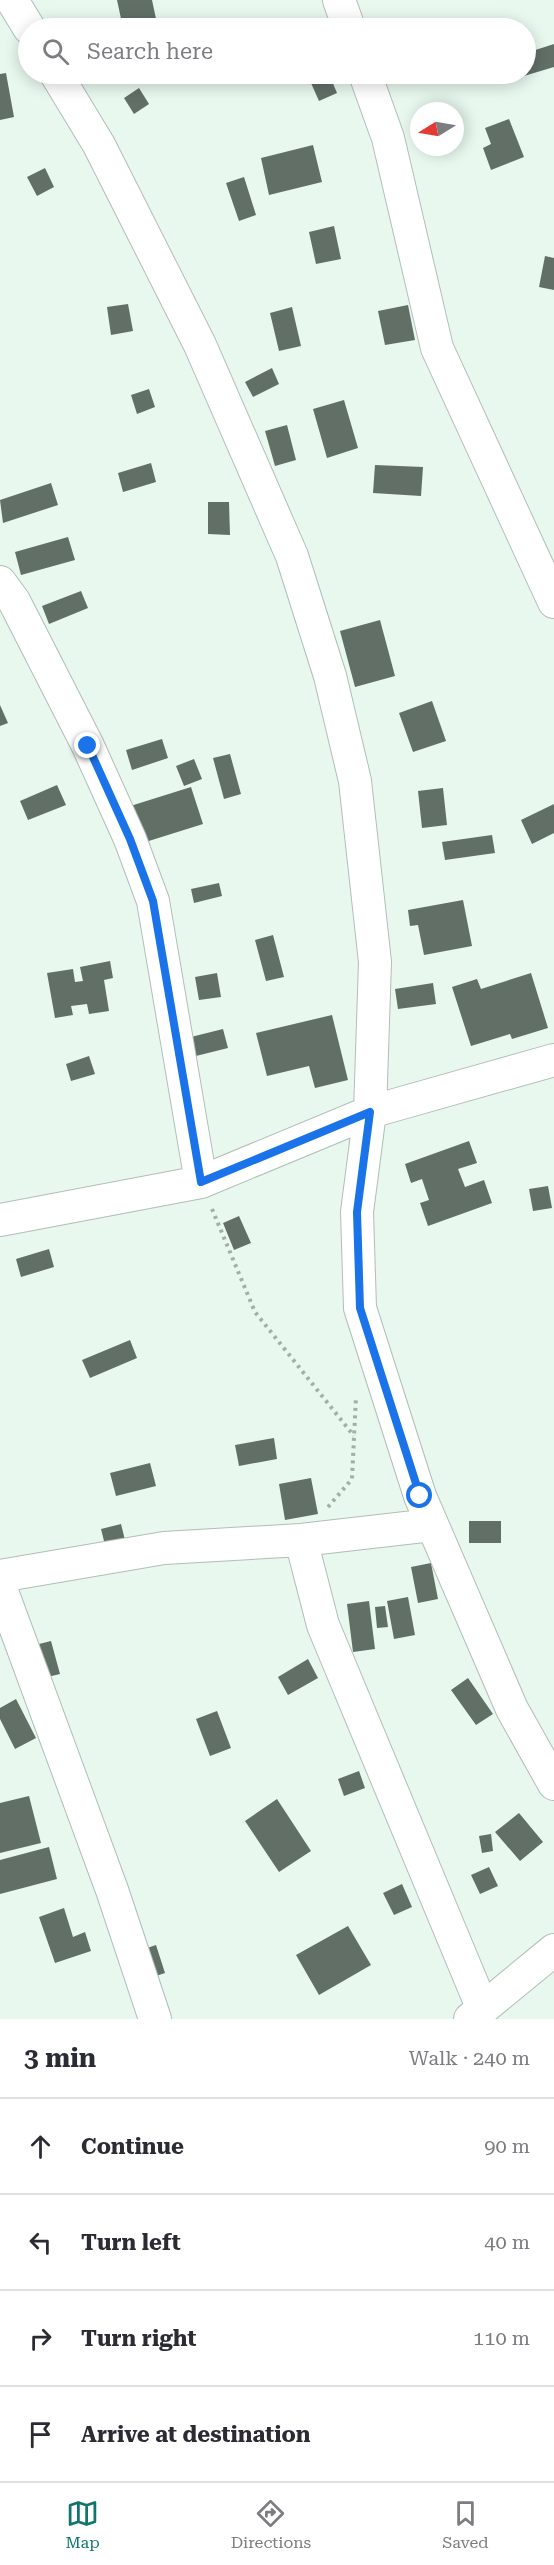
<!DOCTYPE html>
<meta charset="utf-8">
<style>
body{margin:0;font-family:"Roboto Serif",serif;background:#f7f7f7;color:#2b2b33}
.compass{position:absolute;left:410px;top:102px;width:54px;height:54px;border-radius:50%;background:#fff;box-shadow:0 3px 15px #0003;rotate:259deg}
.stop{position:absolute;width:18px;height:18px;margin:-14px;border:4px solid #1a73e8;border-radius:50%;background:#fff}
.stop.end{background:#1a73e8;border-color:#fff;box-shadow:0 2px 6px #0008}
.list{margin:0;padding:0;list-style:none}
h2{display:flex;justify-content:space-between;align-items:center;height:78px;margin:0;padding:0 24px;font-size:26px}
h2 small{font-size:20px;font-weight:400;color:#7c7c81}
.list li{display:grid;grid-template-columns:39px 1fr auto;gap:18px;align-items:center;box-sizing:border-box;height:96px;padding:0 24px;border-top:2px solid #e1e1e2}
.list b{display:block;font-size:22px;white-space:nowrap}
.list em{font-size:20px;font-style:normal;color:#7c7c81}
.icon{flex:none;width:33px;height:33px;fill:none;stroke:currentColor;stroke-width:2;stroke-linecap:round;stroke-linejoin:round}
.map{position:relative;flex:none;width:554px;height:2019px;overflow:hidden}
.search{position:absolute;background:#fff;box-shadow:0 3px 15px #0003;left:18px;right:18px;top:18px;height:66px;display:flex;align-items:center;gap:15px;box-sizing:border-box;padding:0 21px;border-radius:33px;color:#7c7c81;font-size:22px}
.sheet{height:462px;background:#fff}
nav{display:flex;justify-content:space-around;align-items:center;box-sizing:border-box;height:84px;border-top:2px solid #e1e1e2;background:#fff;font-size:16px;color:#7c7c81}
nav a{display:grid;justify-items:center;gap:3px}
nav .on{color:#0f766e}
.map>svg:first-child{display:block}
</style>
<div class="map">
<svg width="554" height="2019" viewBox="0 0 554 2019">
<rect width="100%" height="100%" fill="#e8f8ee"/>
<path fill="#616f67" d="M117,0h35l6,28h-35z
M554,44v23l-54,16 -3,-9h29v-21z
M6,73l8,44 -14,3v-46z
M307,74h22l8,19 -18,8z
M139,88l10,16 -15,10 -10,-16z
M509,119l15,38 -33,13 -8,-22 8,-4 -6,-16z
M313,145l9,37 -53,13 -8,-37z
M45,168l9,19 -17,9 -10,-19z
M244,177l12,38 -17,6 -13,-38z
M334,226l7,33 -25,5 -7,-32z
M545,256l9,2v32l-15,-3z
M128,304l5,27 -22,4 -4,-28z
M408,305l7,35 -30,5 -7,-34z
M292,307l9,39 -22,5 -9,-38z
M272,368l7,16 -26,13 -8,-15z
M149,389l6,18 -18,7 -6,-19z
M344,400l14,48 -31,10 -14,-49z
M287,425l9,35 -21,6 -10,-35z
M151,463l5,19 -33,10 -5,-19z
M375,465l48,2 -2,29 -48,-3z
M51,483l7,22 -55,18 -3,-23z
M208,502h21l1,33 -22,-1z
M68,537l7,23 -54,15 -6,-23z
M81,591l7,17 -39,16 -7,-18z
M380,620l15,56 -40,11 -15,-56z
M432,701l14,40 -33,11 -14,-39z
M0,705l8,18 -8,3z
M162,739l6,19 -36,12 -6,-20z
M230,754l11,40 -17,5 -11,-41z
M194,759l8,20 -18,7 -8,-20z
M57,785l9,20 -38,15 -8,-19z
M191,787l12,37 -67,21 -12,-37z
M443,788l4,37 -25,3 -4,-37z
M554,804v29l-22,11 -11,-24z
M492,835l3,18 -50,7 -3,-18z
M219,883l3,13 -28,7 -3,-14z
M463,900l9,46 -48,9 -6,-30 -8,1 -2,-16z
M273,935l11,42 -18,4 -11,-41z
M110,961l3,17 -9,2 5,31 -20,3 -2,-10 -16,2 2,9 -18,3 -8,-45 26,-4 2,13 8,-1 -3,-14z
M217,973l4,24 -22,3 -4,-23z
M531,973l17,55 -36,11 -2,-5 -39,12 -19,-59 25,-8 4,10z
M433,983l3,21 -38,5 -3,-20z
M332,1015l16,65 -33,8 -6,-22 -42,10 -11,-43z
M223,1029l5,19 -36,9 -5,-19z
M89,1056l6,18 -24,7 -5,-17z
M469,1141l8,22 -19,6 7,18 19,-7 8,23 -64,23 -8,-23 9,-3 -7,-21 -11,4 -6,-19z
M548,1186l4,22 -19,3 -4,-22z
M239,1216l12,27 -17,7 -11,-27z
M49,1249l5,18 -33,10 -5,-18z
M130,1340l7,18 -47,20 -8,-18z
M274,1438l3,21 -38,7 -4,-21z
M150,1463l6,23 -40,10 -6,-23z
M311,1478l7,36 -33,6 -6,-36z
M469,1521h32v22h-32z
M121,1524l5,20 -20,5 -5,-20z
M431,1563l7,36 -20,4 -7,-36z
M408,1597l7,38 -21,4 -7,-38z
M369,1601l6,48 -22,3 -6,-48z
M385,1606l3,21 -11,1 -2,-21z
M51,1641l9,33 -21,5 -8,-33z
M308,1659l10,19 -30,17 -10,-18z
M468,1678l25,36 -17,11 -25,-35z
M16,1699l20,39 -21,11 -15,-30v-11z
M217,1711l14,37 -21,8 -14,-37z
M359,1771l6,17 -21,8 -6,-17z
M29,1796l12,47 -41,10v-50z
M277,1799l34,52 -32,21 -34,-51z
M519,1813l24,29 -23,19 -25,-29z
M491,1834l2,17 -11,2 -3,-17z
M49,1847l8,32 -57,15v-34z
M489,1867l9,19 -18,8 -9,-19z
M402,1884l10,23 -18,8 -11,-22z
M64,1908l9,29 12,-5 6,19 -36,12 -16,-46z
M348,1926l23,39 -52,30 -23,-40z
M156,1945l9,28 -15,5 -9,-28z"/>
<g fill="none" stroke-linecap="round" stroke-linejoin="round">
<defs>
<path id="minor" d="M12,0l17,28
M339,0l10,28
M56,74l43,71 101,200 92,211 38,120 25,105 20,181 -5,150 -13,100 3,96 60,188 92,213 42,75
M365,74l23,64 49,210 117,254
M0,582l14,19 74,145 42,93 23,62 48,281
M0,1220l201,-38 169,-70 184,-52
M301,1540l22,85 159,382
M0,1576l164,-28 137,-8 131,-15
M0,1586l112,304 43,129
M470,2019l84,-69"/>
</defs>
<use href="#minor" stroke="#b0bfb6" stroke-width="34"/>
<path stroke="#a2aea7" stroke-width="4" stroke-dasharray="3 4.5" stroke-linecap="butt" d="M212,1209l43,103 99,124
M328,1507l24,-28 4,-82"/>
<use href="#minor" stroke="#fff" stroke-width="32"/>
</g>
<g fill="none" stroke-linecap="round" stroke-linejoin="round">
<path stroke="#1a73e8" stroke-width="8" d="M88,746l42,93 23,62 48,281 169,-70 -13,100 3,96 60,188"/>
</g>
</svg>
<svg class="compass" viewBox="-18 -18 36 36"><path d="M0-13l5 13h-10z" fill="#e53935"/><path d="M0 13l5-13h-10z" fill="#7c7c81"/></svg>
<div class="stop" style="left:420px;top:1496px"></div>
<div class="stop end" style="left:88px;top:746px"></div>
<div class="search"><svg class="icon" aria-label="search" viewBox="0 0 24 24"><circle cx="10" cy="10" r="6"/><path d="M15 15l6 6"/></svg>Search here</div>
</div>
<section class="sheet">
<h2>3 min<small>Walk · 240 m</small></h2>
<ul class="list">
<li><svg class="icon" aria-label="ahead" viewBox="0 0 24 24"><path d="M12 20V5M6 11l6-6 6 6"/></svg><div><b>Continue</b></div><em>90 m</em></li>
<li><svg class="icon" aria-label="left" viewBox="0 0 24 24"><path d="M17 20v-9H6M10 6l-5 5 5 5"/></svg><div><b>Turn left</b></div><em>40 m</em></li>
<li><svg class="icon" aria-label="right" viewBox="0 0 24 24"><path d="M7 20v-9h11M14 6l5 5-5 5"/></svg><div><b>Turn right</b></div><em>110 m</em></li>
<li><svg class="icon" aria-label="arrive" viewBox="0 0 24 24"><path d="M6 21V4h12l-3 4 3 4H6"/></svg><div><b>Arrive at destination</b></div></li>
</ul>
</section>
<nav>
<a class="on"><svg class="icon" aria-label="map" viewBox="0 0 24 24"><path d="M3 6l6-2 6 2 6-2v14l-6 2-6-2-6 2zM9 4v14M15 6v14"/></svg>Map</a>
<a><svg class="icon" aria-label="directions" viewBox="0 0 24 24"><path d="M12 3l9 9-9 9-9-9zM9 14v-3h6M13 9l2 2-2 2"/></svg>Directions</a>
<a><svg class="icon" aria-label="saved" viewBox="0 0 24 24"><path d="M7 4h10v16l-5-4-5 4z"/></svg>Saved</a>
</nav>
